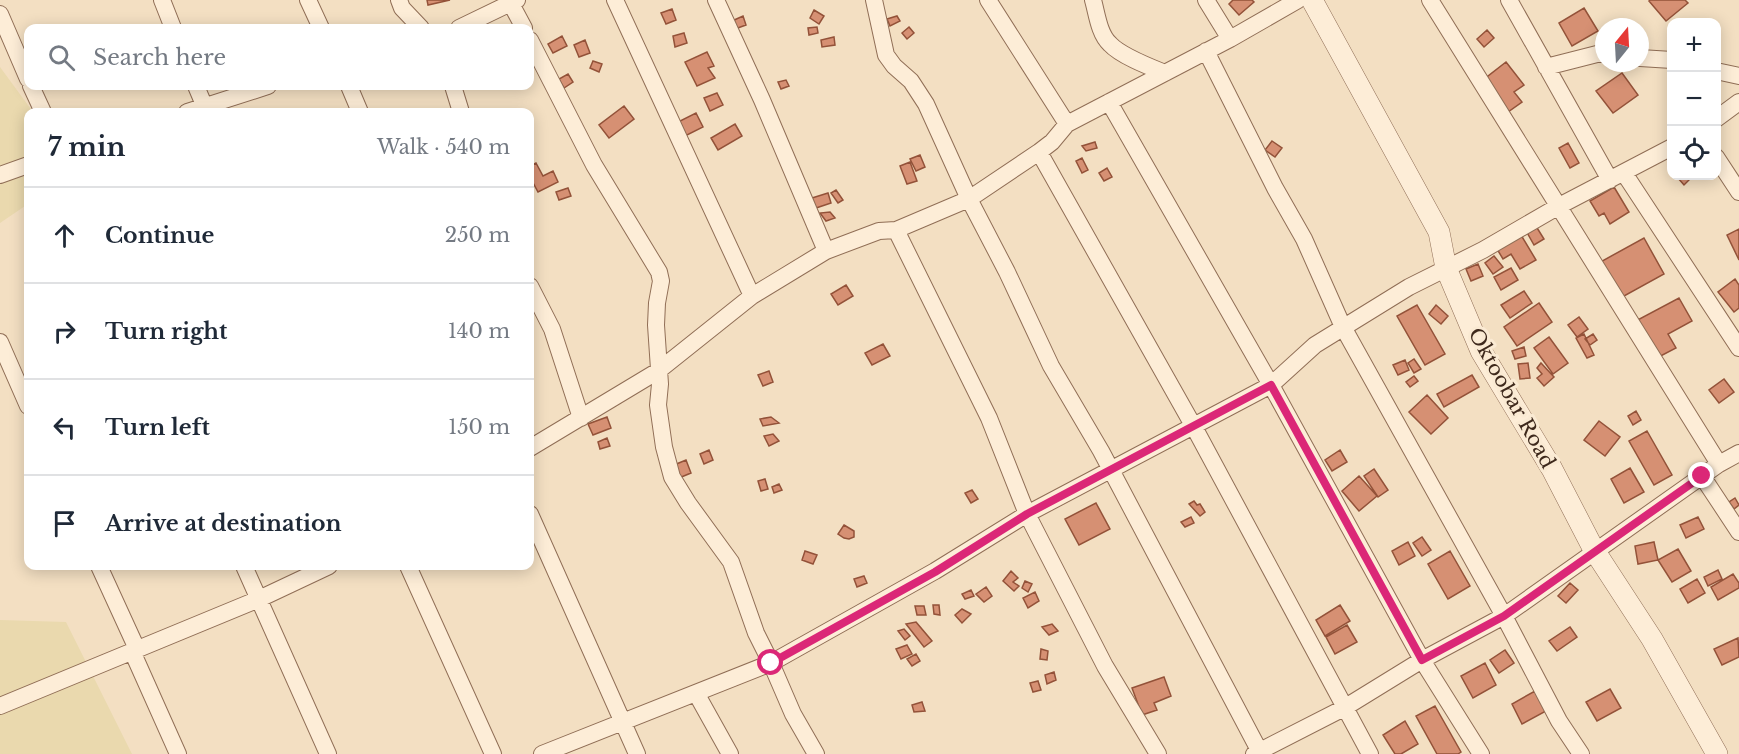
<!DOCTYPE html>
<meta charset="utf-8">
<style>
body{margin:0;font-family:"Libre Baskerville",serif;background:#f6f6f7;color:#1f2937}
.controls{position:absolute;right:18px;top:18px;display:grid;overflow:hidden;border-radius:12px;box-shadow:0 3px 15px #0003}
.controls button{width:54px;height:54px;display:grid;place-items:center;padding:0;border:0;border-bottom:2px solid #e0e1e3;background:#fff;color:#1f2937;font:30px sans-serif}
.compass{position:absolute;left:1595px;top:18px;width:54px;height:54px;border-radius:50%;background:#fff;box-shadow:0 3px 15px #0003;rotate:18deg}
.stop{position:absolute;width:18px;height:18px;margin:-14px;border:4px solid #db2777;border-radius:50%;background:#fff}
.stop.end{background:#db2777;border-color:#fff;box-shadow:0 2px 6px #0008}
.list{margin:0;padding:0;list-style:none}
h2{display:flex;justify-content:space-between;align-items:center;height:78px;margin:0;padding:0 24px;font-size:26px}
h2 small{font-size:20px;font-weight:400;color:#747a83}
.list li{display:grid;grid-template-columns:39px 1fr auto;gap:18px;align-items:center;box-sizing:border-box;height:96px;padding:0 24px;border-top:2px solid #e0e1e3}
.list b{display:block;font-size:22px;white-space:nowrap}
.list em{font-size:20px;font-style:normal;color:#747a83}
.icon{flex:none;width:33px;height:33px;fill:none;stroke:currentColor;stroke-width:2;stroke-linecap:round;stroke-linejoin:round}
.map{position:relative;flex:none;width:1739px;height:754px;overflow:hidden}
.search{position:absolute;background:#fff;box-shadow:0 3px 15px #0003;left:24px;top:24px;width:510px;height:66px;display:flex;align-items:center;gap:15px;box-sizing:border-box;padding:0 21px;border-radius:12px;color:#747a83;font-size:22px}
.panel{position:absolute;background:#fff;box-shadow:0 3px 15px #0003;left:24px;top:108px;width:510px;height:462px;border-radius:12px}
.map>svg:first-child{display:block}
</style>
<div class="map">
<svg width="1739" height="754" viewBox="0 0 1739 754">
<rect width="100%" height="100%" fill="#f3dfc2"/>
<path fill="#ead9ae" d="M0,67l33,45h-5v92l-28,19z
M0,620l66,2 66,132h-132z"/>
<path fill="#d69073" stroke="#935239" stroke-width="1.5" d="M427,0h23l-22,5z
M1233,0h19l2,2 -15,13 -10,-11z
M1650,0h35l3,3 -22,18 -17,-20z
M1584,8l14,23 -26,15 -13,-23z
M672,9l4,11 -10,4 -5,-11z
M814,10l10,6 -5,8 -9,-6z
M743,16l3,9 -11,4 -3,-8z
M897,16l3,5 -10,5 -3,-7z
M817,27l1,6 -9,2 -1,-7z
M909,27l5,6 -7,6 -5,-6z
M1487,30l7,8 -10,9 -7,-8z
M684,33l3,10 -12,4 -2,-11z
M562,36l5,10 -14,7 -5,-9z
M834,37l1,8 -13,2 -1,-7z
M585,40l5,13 -11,4 -5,-12z
M707,52l7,14 -6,2 7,10 -18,8 -12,-24z
M593,61l9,3 -3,8 -9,-4z
M1506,62l18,23 -10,7 8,10 -14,10 -25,-32z
M1622,73l16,22 -25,18 -17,-22z
M568,74l5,8 -9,6 -5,-9z
M786,80l3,6 -8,3 -3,-7z
M717,93l6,12 -13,6 -6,-13z
M624,106l10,13 -25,19 -10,-13z
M696,113l7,14 -20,10 -7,-14z
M735,124l7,12 -24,14 -7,-12z
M1272,141l10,7 -7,9 -10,-7z
M1095,142l2,6 -11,3 -4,-5z
M1568,143l11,20 -9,5 -11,-20z
M920,155l5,12 -9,4 -6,-12z
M1082,158l6,12 -6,3 -6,-12z
M910,162l7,19 -10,3 -7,-18z
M536,163l7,13 10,-5 5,11 -20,10 -8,-15v-11z
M1107,168l5,9 -8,4 -5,-8z
M1680,176h10l2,1 -8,8 -6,-7z
M1614,187l15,25 -19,12 -6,-11 -5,3 -9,-15z
M568,188l3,8 -12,4 -3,-8z
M836,190l7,10 -5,3 -7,-10z
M828,193l3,10 -15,5 -4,-10z
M830,212l5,6 -9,3 -6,-8z
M1534,223l10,16 -10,6 -9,-16z
M1739,229v31l-12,-25z
M1521,235l15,25 -16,9 -9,-15 -8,5 -6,-10z
M1644,238l20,36 -49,27 -20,-36z
M1494,256l9,11 -10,7 -8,-11z
M1478,264l5,12 -12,5 -5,-12z
M1511,268l7,12 -17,10 -7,-13z
M1735,279l4,6v23l-5,4 -16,-20z
M846,285l7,11 -15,9 -7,-11z
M1524,291l8,12 -22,15 -9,-13z
M1679,298l13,23 -24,13 8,14 -25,13 -21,-37z
M1539,303l13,19 -35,24 -13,-19z
M1417,305l28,49 -20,11 -28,-49z
M1436,305l12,11 -7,8 -12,-10z
M1579,317l9,12 -11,8 -9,-12z
M1584,334l10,21 -7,3 -11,-20z
M1593,334l4,6 -7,5 -5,-6z
M1549,337l19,26 -15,11 -19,-26z
M883,344l7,12 -18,9 -7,-12z
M1524,347l2,9 -11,3 -3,-8z
M1414,359l7,10 -7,4 -6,-10z
M1405,360l4,10 -11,5 -5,-10z
M1528,363l2,15 -10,1 -2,-15z
M1541,363l13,14 -10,9 -7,-8 5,-4 -5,-6z
M769,371l4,11 -10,4 -5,-11z
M1472,375l7,12 -35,20 -7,-13z
M1414,376l4,5 -8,6 -4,-5z
M1724,379l10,13 -15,11 -10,-13z
M1427,395l21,23 -17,16 -22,-22z
M1636,411l5,9 -8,5 -5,-9z
M607,417l4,11 -18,7 -5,-11z
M771,417l8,6 -16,3 -3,-7z
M1599,421l21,16 -15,19 -21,-16z
M1647,431l25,44 -18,10 -25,-44z
M773,434l6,7 -10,5 -5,-10z
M607,438l3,8 -10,3 -2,-7z
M709,450l4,10 -9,4 -4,-10z
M1340,450l7,12 -15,9 -7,-11z
M686,460l5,13 -12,5 -5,-13z
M1630,468l14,24 -20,11 -13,-24z
M1374,469l14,21 -10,7 -14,-21z
M1359,476l18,20 -18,15 -17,-20z
M765,479l3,10 -7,2 -3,-10z
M779,484l3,6 -8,3 -2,-6z
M972,490l6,9 -7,4 -6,-10z
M1735,498l4,7 -5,4 -5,-7z
M1194,501l3,4 3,-1 5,8 -5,4 -11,-12z
M1096,503l14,26 -31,16 -14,-26z
M1191,517l3,6 -9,4 -4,-5z
M1698,517l6,12 -18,9 -6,-13z
M844,525l10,6v6l-5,2 -5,-1 -6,-4z
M1422,537l9,13 -9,6 -9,-13z
M1408,542l7,14 -16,9 -7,-14z
M1654,542l4,18 -20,4 -3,-18z
M1678,549l13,22 -19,11 -14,-22z
M805,551l12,4 -4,9 -11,-4z
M1450,551l20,35 -22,13 -20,-35z
M1718,570l4,9 -14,7 -4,-9z
M1011,571l7,7 -5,4 6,4 -5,5 -11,-10z
M1733,574l6,9v5l-21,12 -7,-13z
M864,576l3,7 -10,4 -3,-8z
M1697,579l8,14 -17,10 -8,-14z
M1025,581l7,3 -4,8 -6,-4z
M1570,583l8,7 -12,13 -8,-7z
M986,587l6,9 -8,6 -8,-8z
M971,590l3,6 -9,3 -3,-5z
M1035,592l4,9 -11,7 -5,-10z
M933,605h6l1,10 -6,-1z
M1340,605l10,16 -25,15 -9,-16z
M915,606h9l2,9h-9z
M962,609l9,5 -9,9 -7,-8z
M916,622l16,19 -8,6 -18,-23z
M1052,624l6,7 -9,4 -7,-8z
M1347,625l10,17 -22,12 -9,-17z
M1570,627l7,10 -20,14 -8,-10z
M904,629l6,7 -5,4 -7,-9z
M1738,638l1,19 -17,8 -8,-16z
M907,645l5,9 -11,5 -5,-10z
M1041,649l7,2 -1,9 -7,-1z
M1505,650l9,13 -15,10 -9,-13z
M916,654l4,7 -8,5 -5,-7z
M1485,663l11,22 -23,13 -12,-22z
M1054,672l2,8 -9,4 -2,-9z
M1164,677l7,19 -17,7 3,7 -15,5 -10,-27z
M1038,681l3,9 -8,2 -3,-9z
M1610,689l11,19 -24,13 -11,-19z
M1535,691l11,20 -24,13 -10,-20z
M922,702l3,9 -11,1 -2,-7z
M1435,706l26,46 -3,2h-21l-21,-38z
M1405,721l13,23 -17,10h-6l-12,-19z"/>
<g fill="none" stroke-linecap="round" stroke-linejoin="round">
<defs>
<path id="minor" d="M162,0l11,28
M308,0l13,28
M399,0l3,8 19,20
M509,0l15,28
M615,0l137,296 74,-45 53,-20 17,-1 73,-31 70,-47 13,-10 15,-18 163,-85 68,-39
M716,0l46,100 64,151
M874,0l12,55 8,11 17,15 15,23 43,95 38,73 44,94 50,85 160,303
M988,0l79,124
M1093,0c4,14 6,34 17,44 11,12 40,23 55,29
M1206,0l24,39
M1430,0l289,464
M1509,0l101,180
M0,14l28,65
M459,28l58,-28
M530,40l64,125 65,107 2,9 -4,22 -1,22 4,59 -2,21 6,42 8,30 16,26 43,59 25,71 15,30 22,51 23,40
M1206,51l69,137 29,51 39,88 161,289 55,105 22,33
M1640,58l32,2
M1546,67l51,-13h7
M1716,71l23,5
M31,86l12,26
M196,86l11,26
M349,86l11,26
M453,86l8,26
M1109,102l162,283 151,275 59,94
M187,112l81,-26
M1716,119l23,-17
M1039,152l155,275 176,327
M1716,157l23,35
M1624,173l115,175
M0,175l28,-10
M896,230l93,188 38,96 244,-129 44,-40 94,-58 74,-37 76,-44 113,-59
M530,286l22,43 29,89
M0,342l28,64
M530,448l128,-77 94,-75
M1702,476l37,56
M530,514l107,240
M99,566l38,83
M244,566l84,188
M408,566l85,188
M132,651l46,103
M696,693l34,61
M0,706l259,-107 70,-33
M542,754l229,-91 164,-92 92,-57 78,152 53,88
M1254,754l90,-46 78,-48 82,-44 215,-152 20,-11"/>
<path id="tertiary" d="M1312,0l127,232 7,36 35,83 71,118 42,81 58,89 65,115"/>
</defs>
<use href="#minor" stroke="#906e56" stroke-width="18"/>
<use href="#tertiary" stroke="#906e56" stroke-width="22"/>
<use href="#minor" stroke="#fdedd7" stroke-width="16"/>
<use href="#tertiary" stroke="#fdedd7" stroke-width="21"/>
</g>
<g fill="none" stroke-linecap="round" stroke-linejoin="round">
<path stroke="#db2777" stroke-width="8" d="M771,663l164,-91 92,-58 244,-129 151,275 82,-44 198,-140"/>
</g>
<g text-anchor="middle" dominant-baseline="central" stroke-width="6" stroke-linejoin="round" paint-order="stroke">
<g font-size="20" fill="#3e291c" stroke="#faead3">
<text transform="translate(1512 398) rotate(61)">Oktoobar Road</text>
</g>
</g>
</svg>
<div class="controls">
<button>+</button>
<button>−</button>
<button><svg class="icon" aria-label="locate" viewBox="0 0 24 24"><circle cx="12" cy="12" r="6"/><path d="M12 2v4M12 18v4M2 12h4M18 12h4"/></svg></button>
</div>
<svg class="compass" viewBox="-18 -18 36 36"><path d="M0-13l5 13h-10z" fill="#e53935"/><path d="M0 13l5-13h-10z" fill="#747a83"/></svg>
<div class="stop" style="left:771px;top:663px"></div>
<div class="stop end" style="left:1702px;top:476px"></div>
<div class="search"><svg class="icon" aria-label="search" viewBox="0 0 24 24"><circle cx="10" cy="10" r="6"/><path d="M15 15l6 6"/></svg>Search here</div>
<section class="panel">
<h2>7 min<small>Walk · 540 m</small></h2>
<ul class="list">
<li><svg class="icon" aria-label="ahead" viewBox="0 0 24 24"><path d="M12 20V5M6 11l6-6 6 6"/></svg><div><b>Continue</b></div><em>250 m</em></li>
<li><svg class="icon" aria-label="right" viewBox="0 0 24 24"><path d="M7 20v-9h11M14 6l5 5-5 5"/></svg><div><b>Turn right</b></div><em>140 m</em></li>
<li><svg class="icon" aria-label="left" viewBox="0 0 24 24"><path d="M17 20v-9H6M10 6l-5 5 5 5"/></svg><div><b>Turn left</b></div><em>150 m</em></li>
<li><svg class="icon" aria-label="arrive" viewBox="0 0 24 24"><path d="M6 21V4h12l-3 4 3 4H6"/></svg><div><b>Arrive at destination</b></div></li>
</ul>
</section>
</div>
